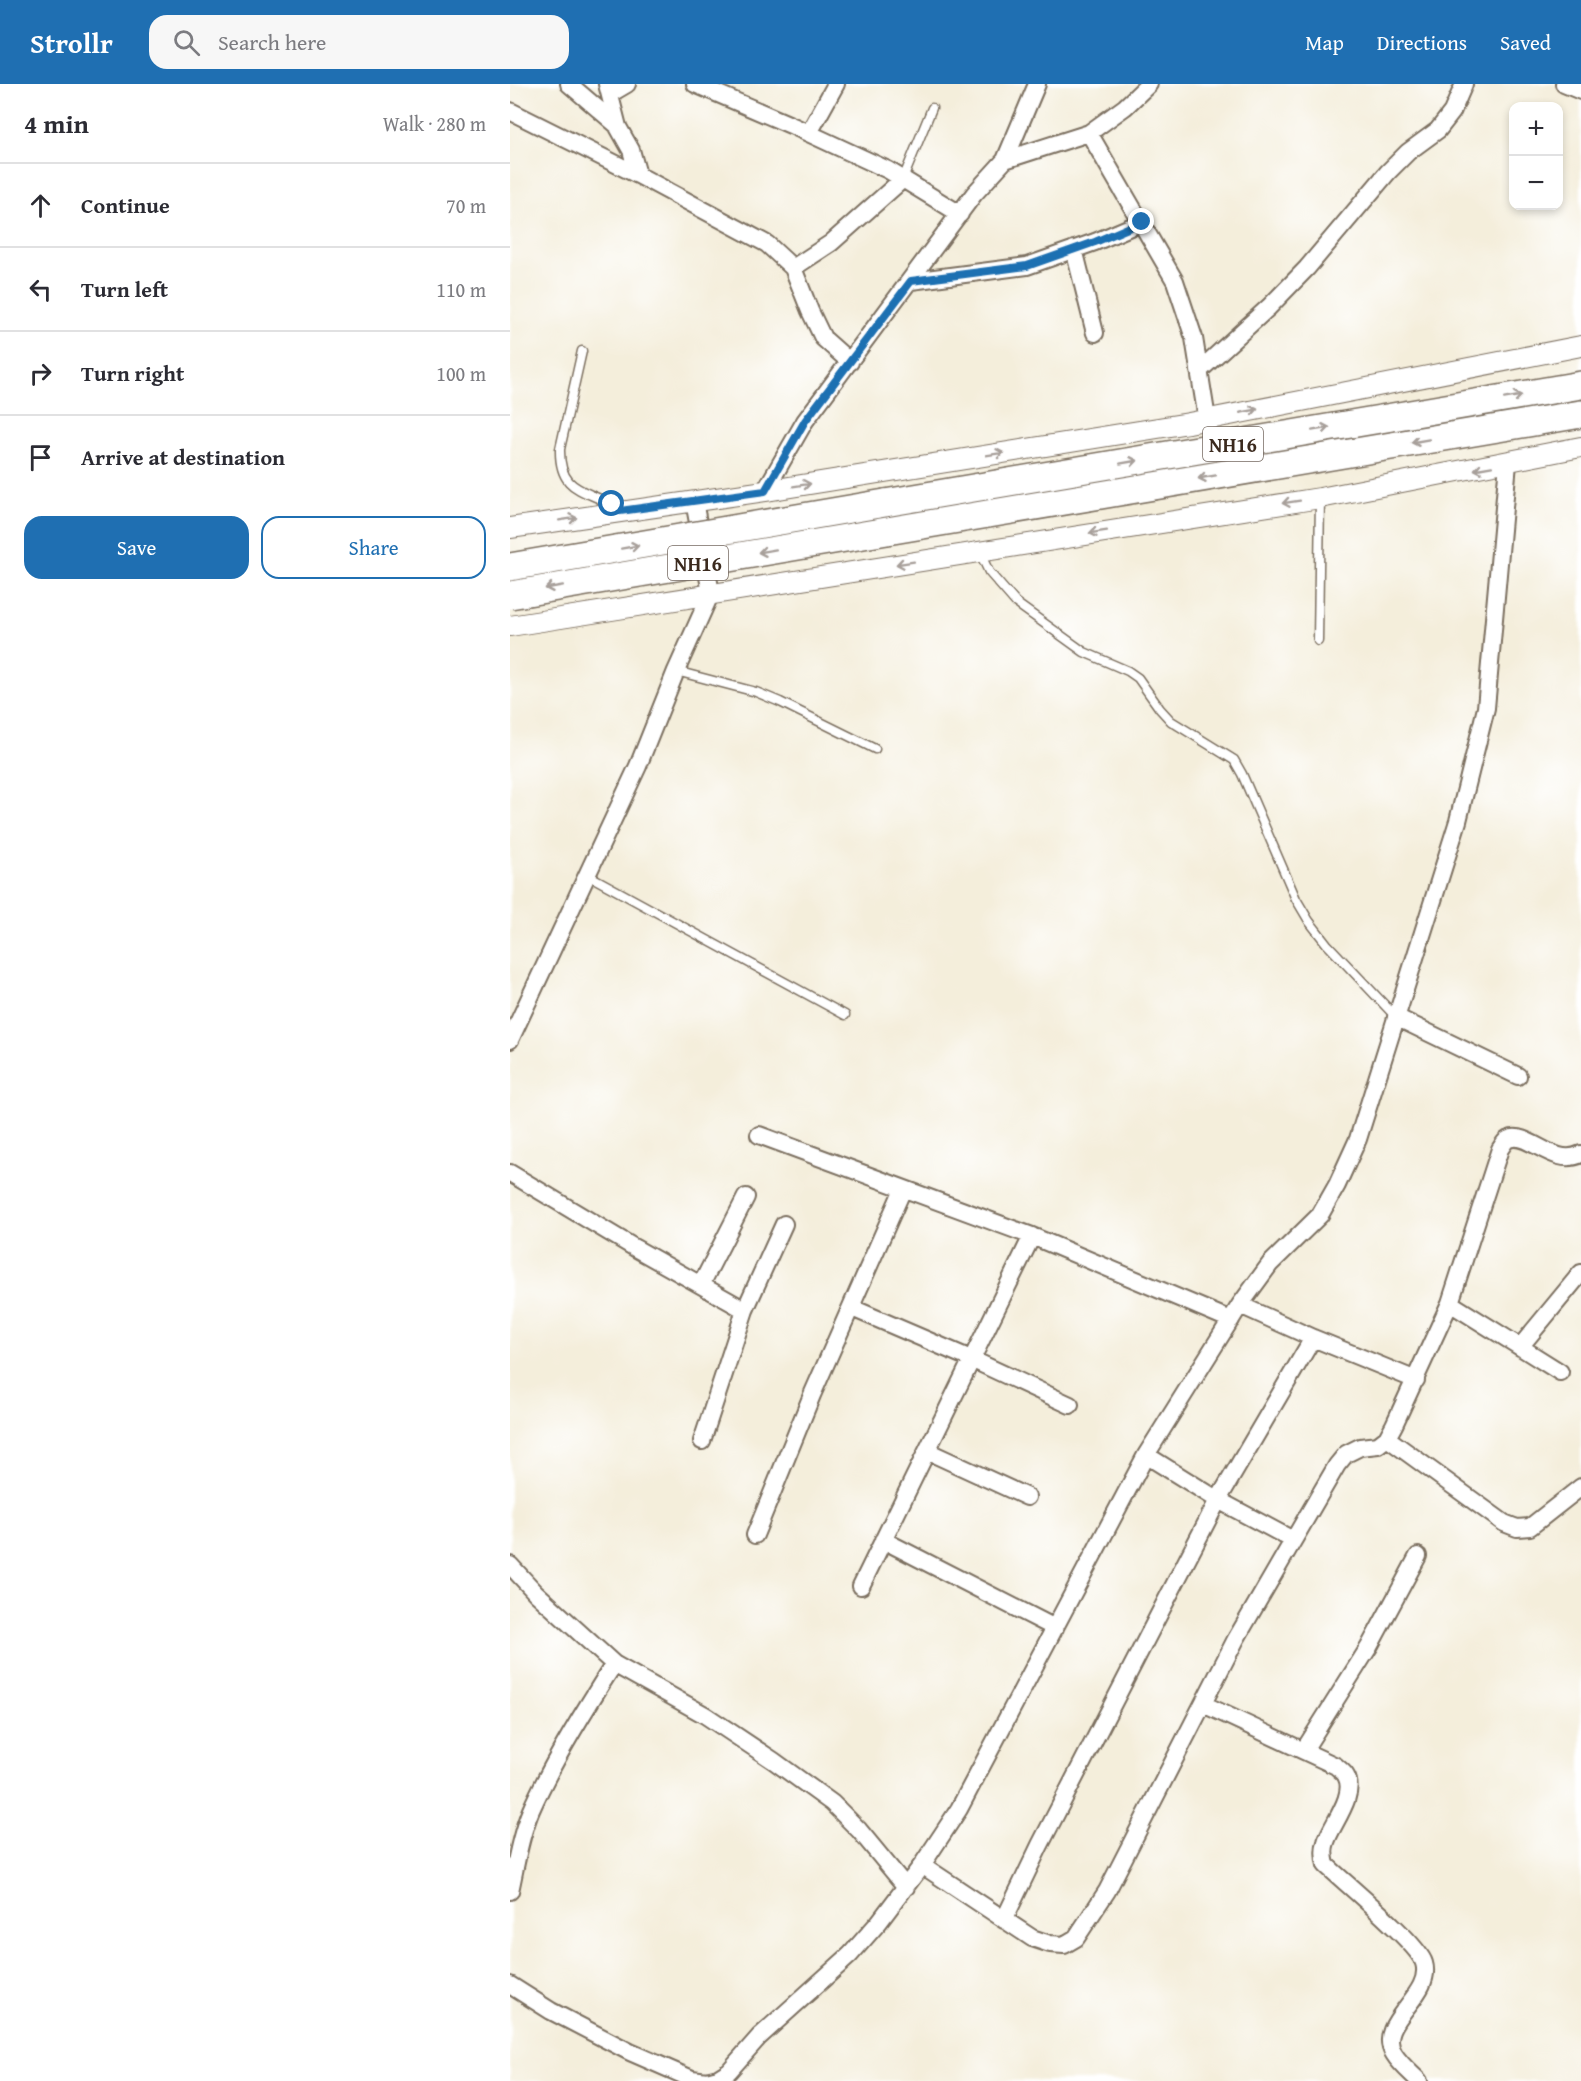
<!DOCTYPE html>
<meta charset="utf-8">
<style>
body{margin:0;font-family:"Gentium Book Plus",serif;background:#f7f7f7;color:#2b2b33}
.controls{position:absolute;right:18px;top:18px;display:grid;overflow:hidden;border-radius:12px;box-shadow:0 3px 9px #0003}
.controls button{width:54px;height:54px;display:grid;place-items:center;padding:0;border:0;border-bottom:2px solid #e1e1e2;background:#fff;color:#2b2b33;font:30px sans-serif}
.stop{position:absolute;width:18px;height:18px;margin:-14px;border:4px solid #1f6fb2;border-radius:50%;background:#fff}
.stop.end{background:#1f6fb2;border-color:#fff;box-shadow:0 2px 6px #0008}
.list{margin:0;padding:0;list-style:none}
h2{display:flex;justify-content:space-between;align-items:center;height:78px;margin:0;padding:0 24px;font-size:26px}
h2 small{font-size:20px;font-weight:400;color:#7c7c81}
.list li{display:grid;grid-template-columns:39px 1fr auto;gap:18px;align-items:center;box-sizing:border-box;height:84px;padding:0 24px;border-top:2px solid #e1e1e2}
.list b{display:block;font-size:22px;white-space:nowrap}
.list em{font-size:20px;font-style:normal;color:#7c7c81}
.actions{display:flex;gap:12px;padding:18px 24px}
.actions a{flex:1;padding:14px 0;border:2px solid #1f6fb2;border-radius:18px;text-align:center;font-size:21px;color:#1f6fb2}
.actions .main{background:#1f6fb2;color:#fff}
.icon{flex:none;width:33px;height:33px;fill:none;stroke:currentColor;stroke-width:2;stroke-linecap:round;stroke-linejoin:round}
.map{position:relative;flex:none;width:1071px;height:1997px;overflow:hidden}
header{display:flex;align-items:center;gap:36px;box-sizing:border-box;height:84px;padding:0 30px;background:#1f6fb2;color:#fff}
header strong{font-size:28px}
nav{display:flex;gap:33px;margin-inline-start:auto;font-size:21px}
.search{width:420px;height:54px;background:#f7f7f7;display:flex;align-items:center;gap:15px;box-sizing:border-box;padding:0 21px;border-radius:18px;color:#7c7c81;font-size:22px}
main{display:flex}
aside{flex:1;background:#fff}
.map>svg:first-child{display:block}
</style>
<header>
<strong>Strollr</strong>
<div class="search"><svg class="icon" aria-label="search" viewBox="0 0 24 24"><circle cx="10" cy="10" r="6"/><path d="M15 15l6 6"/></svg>Search here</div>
<nav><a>Map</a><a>Directions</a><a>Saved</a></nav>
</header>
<main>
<aside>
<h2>4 min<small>Walk · 280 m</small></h2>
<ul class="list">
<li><svg class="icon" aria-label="ahead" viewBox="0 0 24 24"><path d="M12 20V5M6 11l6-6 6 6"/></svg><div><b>Continue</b></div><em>70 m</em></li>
<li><svg class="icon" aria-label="left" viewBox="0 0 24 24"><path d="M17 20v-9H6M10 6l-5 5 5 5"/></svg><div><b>Turn left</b></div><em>110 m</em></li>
<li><svg class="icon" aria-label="right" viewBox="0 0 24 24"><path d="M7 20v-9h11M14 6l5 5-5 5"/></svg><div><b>Turn right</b></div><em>100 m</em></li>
<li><svg class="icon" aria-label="arrive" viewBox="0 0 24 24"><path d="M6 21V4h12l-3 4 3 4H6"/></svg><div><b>Arrive at destination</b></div></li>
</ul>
<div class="actions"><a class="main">Save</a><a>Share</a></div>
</aside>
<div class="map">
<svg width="1071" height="1997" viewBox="0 0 1071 1997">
<rect width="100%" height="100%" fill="#fff"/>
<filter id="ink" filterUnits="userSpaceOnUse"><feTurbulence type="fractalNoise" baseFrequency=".0167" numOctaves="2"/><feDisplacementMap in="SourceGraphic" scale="12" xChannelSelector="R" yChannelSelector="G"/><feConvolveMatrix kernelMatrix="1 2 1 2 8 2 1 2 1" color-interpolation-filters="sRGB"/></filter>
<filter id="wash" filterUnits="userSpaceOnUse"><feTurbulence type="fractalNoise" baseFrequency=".008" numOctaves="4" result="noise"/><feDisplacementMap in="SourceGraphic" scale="24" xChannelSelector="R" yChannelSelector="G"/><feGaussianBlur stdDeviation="1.35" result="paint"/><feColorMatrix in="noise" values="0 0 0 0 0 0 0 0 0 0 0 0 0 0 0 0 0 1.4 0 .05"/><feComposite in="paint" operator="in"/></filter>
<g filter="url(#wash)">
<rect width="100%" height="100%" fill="#f4eedb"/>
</g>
<g filter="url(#ink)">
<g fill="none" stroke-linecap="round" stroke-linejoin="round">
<defs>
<path id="service" d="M393,95l29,-71
M72,267l-22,98c-1,48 31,39 59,61
M469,467l10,21 27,31 68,49 44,19 10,7 22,31 11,12 63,39 8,14 54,125 13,22 18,23 69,73
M808,557l2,-143
M166,587l80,21 24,10 95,47
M78,791l257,140"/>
<path id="minor" d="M59,0l49,42
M97,0l11,43 13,23 7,25
M185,0l98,42 95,44 72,44
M1054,0l17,7
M100,10l17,-10
M0,27l128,64 129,69 26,24 17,43 13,27 27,24
M299,49l27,-49
M579,49l86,148 19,57 13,81
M495,76l32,-76
M564,165l21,84
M283,184l38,-25 72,-64
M401,197l116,-15 68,-24 47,-20
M689,287l70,-64 38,-39 81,-96 20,-20 30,-22 14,-18 12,-28
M255,407l40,-70 169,-227 31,-34 84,-27 36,-26 24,-23
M886,933l122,59
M0,956l128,-274 38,-95 35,-78 -17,-92
M249,1051l273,101 199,84
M0,1089l125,75 110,62
M191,1201l45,-88
M940,1219l110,69
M730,1221l73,33 103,42
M342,1224l119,51 99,46
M1010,1263l61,-74
M877,1354l117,85 13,5 13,-1 51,-40
M192,1357l43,-131 39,-86
M417,1367l100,46
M636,1371l72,45 75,40
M245,1451l57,-140 91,-206
M373,1456l172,88
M0,1481l26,28 78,71 91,51 69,46 58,42 27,27 47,57
M351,1502l171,-350
M693,1620l133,62c3,3 8,6 10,10 11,19 -15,49 -20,66 -3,8 -2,15 0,23 19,18 92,78 98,98 10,33 -50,59 -30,91 6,10 17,19 25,27
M794,1666l65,-103 49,-91
M412,1781l110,73 18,6 14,1 12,-7 31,-47 129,-252 101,-174 9,-11 14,-7 18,-2 9,-7 7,-13 56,-122 50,-154c3,-4 5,-9 9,-10 19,-8 45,29 72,15
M0,1807c6,-27 10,-55 21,-81 21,-48 54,-101 83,-146
M494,1836l36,-75 178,-345 95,-162
M0,1901l41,26 79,41 62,27 15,2 11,-3 11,-7 30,-34 91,-82 29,-33 43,-57 37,-56 187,-354 94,-150 30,-41 50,-49 17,-30 21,-46 100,-318 28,-113 22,-245"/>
<path id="tertiary" d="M0,444l255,-37 424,-68 392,-77
M0,542l810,-128 261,-51"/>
<path id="trunk" d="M375,419l696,-118
M377,447l694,-117"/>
</defs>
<use href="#service" stroke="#7c6f60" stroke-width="11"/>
<use href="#minor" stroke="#7c6f60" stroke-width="20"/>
<use href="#tertiary" stroke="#7c6f60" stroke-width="22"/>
<use href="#trunk" stroke="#7c6f60" stroke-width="30"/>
<use href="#service" stroke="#fff" stroke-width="8"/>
<use href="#minor" stroke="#fff" stroke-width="16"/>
<use href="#tertiary" stroke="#fff" stroke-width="20"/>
<use href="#trunk" stroke="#fff" stroke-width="27"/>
<defs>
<path id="trunk-bridge" d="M0,483l375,-64
M0,511l377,-64"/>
</defs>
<use href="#trunk-bridge" stroke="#7c6f60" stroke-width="30" stroke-linecap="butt"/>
<use href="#trunk-bridge" stroke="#fff" stroke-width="27"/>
</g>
<defs><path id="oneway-shaft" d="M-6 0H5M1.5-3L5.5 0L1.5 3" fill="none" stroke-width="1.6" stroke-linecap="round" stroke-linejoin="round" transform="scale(1.5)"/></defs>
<g stroke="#a79f9a">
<use href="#oneway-shaft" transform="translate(1003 313) rotate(-10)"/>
<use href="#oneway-shaft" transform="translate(739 327) rotate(-11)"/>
<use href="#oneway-shaft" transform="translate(811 345) rotate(-10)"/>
<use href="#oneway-shaft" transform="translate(910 357) rotate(170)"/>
<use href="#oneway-shaft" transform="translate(485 370) rotate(-9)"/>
<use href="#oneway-shaft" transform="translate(619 378) rotate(-10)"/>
<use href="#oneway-shaft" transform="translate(973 384) rotate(170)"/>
<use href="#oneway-shaft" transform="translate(697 393) rotate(170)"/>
<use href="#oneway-shaft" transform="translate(292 401) rotate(-9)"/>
<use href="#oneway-shaft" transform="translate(781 418) rotate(171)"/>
<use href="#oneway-shaft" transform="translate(58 435) rotate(-9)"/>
<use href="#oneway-shaft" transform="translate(588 448) rotate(171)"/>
<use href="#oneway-shaft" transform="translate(120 463) rotate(-10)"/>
<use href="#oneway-shaft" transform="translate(257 467) rotate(170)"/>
<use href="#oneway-shaft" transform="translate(395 479) rotate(171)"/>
<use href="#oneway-shaft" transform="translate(44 503) rotate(170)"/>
</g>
</g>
<g fill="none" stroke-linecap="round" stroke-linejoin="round" filter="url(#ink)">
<path stroke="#1f6fb2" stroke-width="8" d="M102,420l8,7 145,-20 40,-70 106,-140 116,-15 68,-24 47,-20"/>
</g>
<g text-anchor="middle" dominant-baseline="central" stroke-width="5" stroke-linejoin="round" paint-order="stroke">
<g fill="#fff" stroke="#766a62" stroke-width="1.5">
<rect x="693" y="343" width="60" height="34" rx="4.5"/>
<rect x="158" y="462" width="60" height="34" rx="4.5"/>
</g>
<g font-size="20" font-weight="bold" fill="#3b2a1e">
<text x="723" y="360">NH16</text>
<text x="188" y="479">NH16</text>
</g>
</g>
</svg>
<div class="controls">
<button>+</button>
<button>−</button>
</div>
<div class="stop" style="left:102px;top:420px"></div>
<div class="stop end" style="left:632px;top:138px"></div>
</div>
</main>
